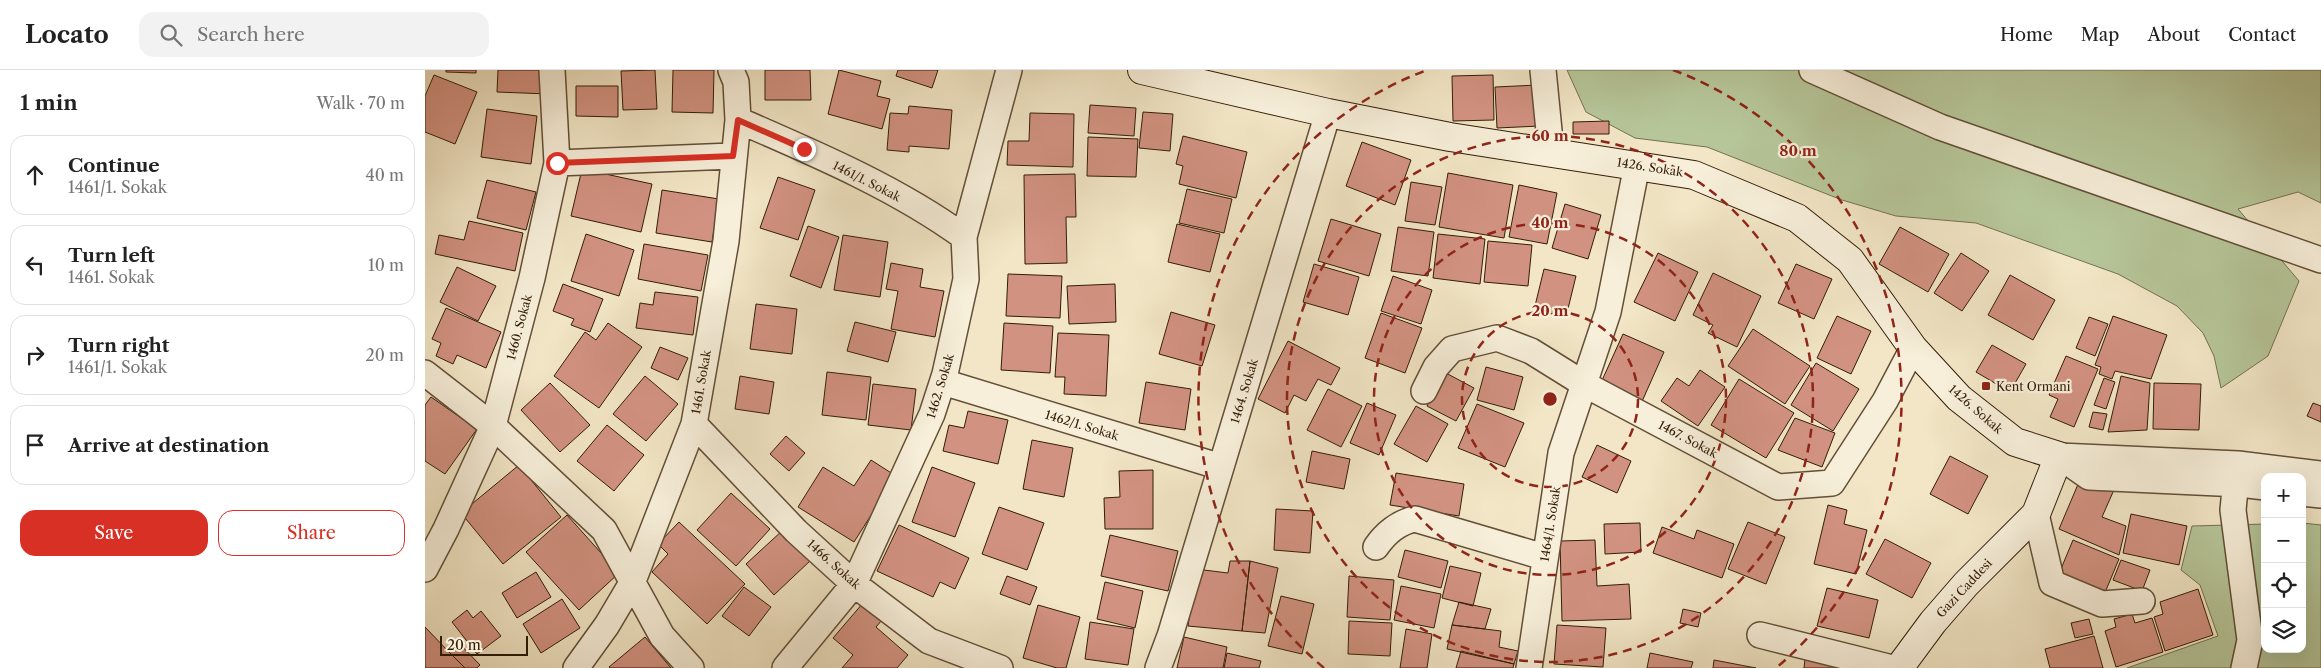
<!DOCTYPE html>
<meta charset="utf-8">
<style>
body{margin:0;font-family:"Libre Caslon Text",serif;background:#f2f2f2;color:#222}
.controls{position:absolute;right:15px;bottom:15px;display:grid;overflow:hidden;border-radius:10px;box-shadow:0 5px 20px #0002}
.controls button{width:45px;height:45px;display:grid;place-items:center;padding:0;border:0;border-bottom:1px solid #e0e0e0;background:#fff;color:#222;font:25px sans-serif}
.scale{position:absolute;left:15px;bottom:12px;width:88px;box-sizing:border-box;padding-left:5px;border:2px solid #331d07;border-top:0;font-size:14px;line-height:18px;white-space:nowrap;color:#331d07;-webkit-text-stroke:4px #f7efda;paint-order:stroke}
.stop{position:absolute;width:15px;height:15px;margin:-11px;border:4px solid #d93025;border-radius:50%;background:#fff}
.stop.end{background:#d93025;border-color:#fff;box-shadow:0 1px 5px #0008}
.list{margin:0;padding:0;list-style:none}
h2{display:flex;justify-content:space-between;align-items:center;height:65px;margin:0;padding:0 20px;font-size:21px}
h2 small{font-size:16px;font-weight:400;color:#767676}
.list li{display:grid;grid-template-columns:32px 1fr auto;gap:15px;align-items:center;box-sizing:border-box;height:80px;margin:0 10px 10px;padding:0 10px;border:1px solid #e0e0e0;border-radius:15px}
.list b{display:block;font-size:19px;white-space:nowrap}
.list p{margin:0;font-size:16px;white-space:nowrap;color:#767676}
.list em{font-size:16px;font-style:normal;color:#767676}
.actions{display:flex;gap:10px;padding:15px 20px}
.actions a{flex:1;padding:11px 0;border:1px solid #d93025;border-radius:15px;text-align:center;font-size:18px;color:#d93025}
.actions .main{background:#d93025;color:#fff}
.icon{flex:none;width:28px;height:28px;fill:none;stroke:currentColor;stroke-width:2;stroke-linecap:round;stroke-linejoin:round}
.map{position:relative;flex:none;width:1896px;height:598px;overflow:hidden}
header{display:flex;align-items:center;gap:30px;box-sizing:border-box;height:70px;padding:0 25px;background:#fff;border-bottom:1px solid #e0e0e0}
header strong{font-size:24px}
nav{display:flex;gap:28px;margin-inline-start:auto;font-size:18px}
.search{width:350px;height:45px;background:#f2f2f2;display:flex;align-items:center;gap:12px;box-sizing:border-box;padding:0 18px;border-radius:15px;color:#767676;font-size:19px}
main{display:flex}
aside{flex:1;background:#fff}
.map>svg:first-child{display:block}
</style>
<header>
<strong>Locato</strong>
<div class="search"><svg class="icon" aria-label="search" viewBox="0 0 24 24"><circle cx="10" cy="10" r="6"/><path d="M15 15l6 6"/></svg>Search here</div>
<nav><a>Home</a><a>Map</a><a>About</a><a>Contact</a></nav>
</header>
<main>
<aside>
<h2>1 min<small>Walk · 70 m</small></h2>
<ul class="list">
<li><svg class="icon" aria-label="ahead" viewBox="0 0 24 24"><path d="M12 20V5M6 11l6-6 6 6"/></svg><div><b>Continue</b><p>1461/1. Sokak</p></div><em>40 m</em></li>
<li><svg class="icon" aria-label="left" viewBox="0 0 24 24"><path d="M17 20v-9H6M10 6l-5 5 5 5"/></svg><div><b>Turn left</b><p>1461. Sokak</p></div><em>10 m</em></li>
<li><svg class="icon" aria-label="right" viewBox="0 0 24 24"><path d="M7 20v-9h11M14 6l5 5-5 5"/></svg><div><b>Turn right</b><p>1461/1. Sokak</p></div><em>20 m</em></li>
<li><svg class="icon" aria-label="arrive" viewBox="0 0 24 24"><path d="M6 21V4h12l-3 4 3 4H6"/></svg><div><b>Arrive at destination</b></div></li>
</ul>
<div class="actions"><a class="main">Save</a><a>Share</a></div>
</aside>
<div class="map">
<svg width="1896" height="598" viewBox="0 0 1896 598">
<rect width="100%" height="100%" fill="#f2e6c6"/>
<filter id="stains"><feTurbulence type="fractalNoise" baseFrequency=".004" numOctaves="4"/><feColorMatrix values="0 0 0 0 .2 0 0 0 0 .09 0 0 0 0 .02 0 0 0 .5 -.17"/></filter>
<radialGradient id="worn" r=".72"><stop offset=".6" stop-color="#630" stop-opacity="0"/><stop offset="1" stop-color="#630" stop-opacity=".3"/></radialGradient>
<path fill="#b6c699" stroke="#747250" d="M1142,0h754v133l-23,-11 -60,17 61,72 -31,75 -47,32 -7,-32 -11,-23 -26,-27 -59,-32 -142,-51 -80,-7 -54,-16 -135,-53 -72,-9 -49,-26z
M1877,453l19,2v143h-194l91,-32 -18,-51 -19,-15 11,-44 73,-2v125h37z"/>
<path fill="#d29281" stroke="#331d07" d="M21,0h30v3l-30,-1z
M73,0h51l-1,24 -51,-2z
M230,0l2,39 -34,1 -2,-39z
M248,0h41l-1,43 -41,-1z
M340,0h45l1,30h-46z
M414,0l42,11 -4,15 13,3 -8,30 -54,-15z
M473,0h40l-6,18 -36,-12z
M9,5l43,17 -22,52 -30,-12v-36z
M1068,5l1,45 -41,1 -1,-45z
M1113,15l2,41 -43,2 -2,-41z
M151,16h42v31l-42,-1z
M665,35l46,3 -2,28 -46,-3z
M484,36l43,4 -3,39 -40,-3v6l-22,-2 3,-37 18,1z
M62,39l50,7 -6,48 -50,-7z
M718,42l30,2 -3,37 -31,-3z
M605,43l44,1 -1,53 -66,-2 1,-24h21z
M1184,51v13h-36v-12z
M758,66l64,16 -11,46 -57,-14 4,-18 -7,-2z
M663,67l50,2 -2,38 -49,-1z
M937,72l49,18 -16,45 -49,-19z
M157,99l70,15 -11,48 -70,-16z
M1023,103l65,12 -9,53 -65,-11z
M650,104l1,43h-10l1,46 -42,1 -1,-89z
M353,107l37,13 -17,50 -38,-12z
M62,110l49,12 -10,38 -49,-12z
M986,112l31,5 -7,38 -30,-4z
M1094,115l38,8 -10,51 -38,-7z
M762,119l45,10 -8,34 -45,-10z
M237,120l57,9 -7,43 -56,-9z
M1140,134l36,11 -13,44 -36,-11z
M906,149l50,15 -12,42 -51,-15z
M44,151l54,12 -8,38 -80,-17 4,-19 25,5z
M752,154l43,10 -10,38 -42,-10z
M383,156l31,11 -18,51 -31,-12z
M973,157l36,5 -6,44 -37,-5z
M1475,157l49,27 -21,38 -49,-28z
M161,164l48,16 -15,46 -48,-15z
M1013,164l47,5 -5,45 -47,-6z
M418,165l45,7 -8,55 -46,-7z
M1063,171l44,4 -4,41 -44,-4z
M219,174l64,11 -7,36 -63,-12z
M1233,183l40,19 -23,49 -41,-19z
M1536,183l28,18 -27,40 -28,-18z
M466,193l32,6 -3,18 24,4 -9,46 -44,-8 7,-38 -12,-2z
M889,194l45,13 -11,38 -45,-13z
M1371,194l36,15 -18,40 -36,-16z
M32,197l39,19 -18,35 -38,-19z
M1119,199l32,7 -10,41 -32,-7z
M1288,203l48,23 -24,51 -29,-14 5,-8 -20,-10z
M583,204l54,2 -2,42 -54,-2z
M1585,205l45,25 -22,40 -45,-25z
M968,206l39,14 -11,34 -40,-13z
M138,214l40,15 -13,33 -19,-7 3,-6 -21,-8z
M690,214l1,38 -47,2 -2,-38z
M230,222l43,5 -5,38 -57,-7 4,-25 13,2z
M331,234l41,5 -5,45 -42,-5z
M21,238l55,24 -15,36 -29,-13 -4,9 -17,-8 5,-13 -9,-4z
M746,242l44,13 -13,41 -43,-12z
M956,243l41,15 -17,45 -40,-15z
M1412,246l34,15 -20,43 -34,-16z
M1688,246l54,19 -16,44 -36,-8 -3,8 -13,-5 2,-7 -6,-2z
M1664,247l19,7 -13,32 -19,-8z
M430,252l41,10 -8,30 -41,-11z
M183,253l34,24 -43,61 -45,-32 31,-44 11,8z
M579,253l49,3 -3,47 -49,-3z
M1328,259l57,37 -25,38 -57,-38z
M633,263l51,2 -3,61 -42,-2 1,-17h-10z
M1198,264l41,18 -24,54 -41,-19z
M863,271l52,27 -9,17 -13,-6 -12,22 -12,-6 -9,18 -27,-14z
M1567,275l34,19 -16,28 -34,-20z
M235,277l28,11 -10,22 -27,-12z
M1641,286l32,13 -24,58 -24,-10 8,-18 -9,-4z
M1391,293l43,26 -26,42 -42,-26z
M1061,297l37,10 -9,33 -37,-10z
M1275,300l25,17 -27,39 -37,-25 16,-23 12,8z
M402,302l44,5 -5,43 -44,-5z
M1019,302l30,16 -18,33 -29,-15z
M220,306l33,28 -32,37 -33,-27z
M315,306l34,6 -5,32 -34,-5z
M1696,306l29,7 -3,47 -39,2z
M1679,308l11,4 -9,27 -12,-4z
M1314,309l55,34 -28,45 -55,-33z
M721,312l45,7 -6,41 -46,-7z
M125,313l40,42 -30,27 -39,-42z
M1729,313l47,1 -2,46 -46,-1z
M448,314l43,5 -5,41 -43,-5z
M903,319l34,17 -21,41 -34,-17z
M6,327l46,32 -32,45 -20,-13v-56z
M942,333l29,12 -17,40 -29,-12z
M1888,333l8,3v16l-14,-6z
M1052,334l47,19 -19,44 -47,-19z
M991,336l32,18 -21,38 -33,-18z
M543,341l40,9 -10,44 -55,-13 6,-26 15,3z
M1668,342l14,2 -4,16 -14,-3z
M1370,348l40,15 -13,34 -44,-17z
M182,355l37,30 -30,36 -37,-30z
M361,366l19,17 -16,18 -19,-17z
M607,370l41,8 -9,49 -41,-8z
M1172,375l34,16 -14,32 -35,-16z
M887,381l38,8 -6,30 -38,-7z
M1525,386l38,20 -20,38 -38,-20z
M446,390l25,16 -42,66 -56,-35 25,-40 31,19z
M94,395l42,52 -58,47 -42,-51z
M507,397l43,16 -20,54 -43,-15z
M728,400v59h-48l-1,-31 16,-1 -1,-26z
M971,403l68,11 -5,32 -69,-11z
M1654,412l38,1 -15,34 24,9 -7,29 -60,-26z
M306,423l39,36 -34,37 -39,-36z
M1403,435l19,5 -3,14 23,6 -11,44 -42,-10z
M574,437l45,16 -17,47 -45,-16z
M851,439l37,2 -3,42 -36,-3z
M1706,444l56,12 -8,39 -56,-12z
M142,445l52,58 -40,37 -53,-58z
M254,452l66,62 -38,40 -55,-52 16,-18 -10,-10z
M1323,452l37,15 -19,47 -38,-15z
M1215,453l1,29 -36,2 -1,-30z
M474,455l70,33 -14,31 -15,-7 -7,15 -56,-26z
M1237,457l32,12 3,-9 37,14 -12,34 -69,-25z
M358,460l28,30 -37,35 -28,-31z
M685,465l68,16 -10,40 -67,-15z
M1460,469l46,24 -19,35 -46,-24z
M1170,470l2,46 32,-2 2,35 -69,2 -2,-80z
M1648,470l46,19 -15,36 -46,-19z
M980,480l43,11 -7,27 -43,-11z
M1696,490l29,10 -8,21 -29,-11z
M805,491h20l-8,70 -54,-5 8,-57 32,4z
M825,491l28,7 -13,65 -23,-2z
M1025,496l31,7 -8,33 -31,-8z
M111,502l15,25 -34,21 -15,-25z
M582,506l30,11 -7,18 -30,-11z
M924,506l45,4 -4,40 -43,-3z
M680,512l38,9 -8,37 -38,-9z
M976,516l40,8 -7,34 -40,-8z
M319,517l27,20 -22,29 -27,-20z
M1402,518l51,12 -9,38 -52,-12z
M1773,519l15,46 -48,16 -11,-34 9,-3 -3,-12z
M856,526l33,8 -12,50 -34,-8z
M137,529l18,29 -39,25 -18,-29z
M1034,532l32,7 -6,20 -33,-4z
M438,533l19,17 -6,7 32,28 -11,13h-55l11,-13 -20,-17z
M613,535l42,12 -14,51h-9l-34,-10z
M1258,539l18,4 -3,14 -18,-4z
M42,540l6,8 8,-7 20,25 -24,18 -25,-32z
M1707,544l3,9 17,-5 11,34 -47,15 -11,-36 11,-4 -2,-8z
M1664,549l4,15 -18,4 -4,-15z
M924,551l43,2 -2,33 -42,-2z
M665,552l44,7 -6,36 -43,-6z
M1027,555l49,6 -2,16 19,4 -4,13 -67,-15z
M1132,555l49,3 -3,39 -49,-3z
M0,557l23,24 17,17h-40z
M981,559l26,5 -5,34h-27z
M1669,566l9,32h-53l-5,-19z
M220,567l26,31h-61l-1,-1z
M759,567l43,10 -4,21h-46z
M33,572l22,23 -3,3h-12l-17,-17z
M1036,581l53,13 -1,4h-57z
M802,583l34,8 -2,7h-35z
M1225,583l43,9 -2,6h-44z
M1380,589l41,5 -1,4h-41z
M1289,590l42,8h-43z"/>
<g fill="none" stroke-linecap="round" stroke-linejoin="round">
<defs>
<path id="street" d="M1118,0l8,81
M1387,0l128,57 381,133
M313,50c76,33 159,68 226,117
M132,93l175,-7
M0,303l68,53 111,104 58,106 29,32
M518,312l278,85
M999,321l12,-24 16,-18 45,-11 34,13 53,33 194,103 54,-4 53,-82 28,-53
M269,354l102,107 58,53 75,57 71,27
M1634,386l179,8 83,10
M1634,386l30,21 151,7 25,3
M1812,398l-4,42 17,130 -6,28
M1877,423l19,2
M1611,444l16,69 50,21 40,-3
M951,477c9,-13 23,-25 39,-28l129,38
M0,499l21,-40 47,-103 39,-148 25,-115 -5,-93
M1335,565l132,33
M151,598l31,-43 26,-44 61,-157 32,-183 12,-121 -2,-38 -5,-12
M360,598l69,-84 78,-170 13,-40 21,-95 -2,-42 45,-167
M733,598l12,-32 158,-523
M1104,598l32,-215 47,-141 29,-147"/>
<path id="secondary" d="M717,0l186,43 122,24 244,38 103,43 53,42 63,88 46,50 56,44 44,14 -23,58 -70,70 -33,38 -34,46"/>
</defs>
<use href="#street" stroke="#634f37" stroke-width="28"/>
<use href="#secondary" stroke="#331d07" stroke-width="30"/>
<use href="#street" stroke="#f7efda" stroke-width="25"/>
<use href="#secondary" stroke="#f7efda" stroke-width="28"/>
</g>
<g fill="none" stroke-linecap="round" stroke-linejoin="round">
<path stroke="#d93025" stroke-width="6" d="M132,93l176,-7 5,-36 66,29"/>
</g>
<g fill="none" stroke="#8f2418" stroke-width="2.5" stroke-dasharray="9 6">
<circle cx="1125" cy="329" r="88"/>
<circle cx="1125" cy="329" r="176"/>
<circle cx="1125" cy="329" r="263"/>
<path d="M899 598A351 351 0 0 1 1002 0M1248 0A351 351 0 0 1 1351 598"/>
</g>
<rect fill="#8f2418" stroke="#f7efda" stroke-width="2" x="1556" y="311" width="10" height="10" rx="2.5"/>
<g text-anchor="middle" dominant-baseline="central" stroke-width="4.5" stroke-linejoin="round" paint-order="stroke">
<g font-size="12" fill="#331d07" stroke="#f7efda">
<text transform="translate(1225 97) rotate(9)">1426. Sokak</text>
<text transform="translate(442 111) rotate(27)">1461/1. Sokak</text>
<text transform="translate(94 257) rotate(-75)">1460. Sokak</text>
<text transform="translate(276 312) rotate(-80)">1461. Sokak</text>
<text transform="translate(515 316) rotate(-73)">1462. Sokak</text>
<text transform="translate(819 321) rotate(-73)">1464. Sokak</text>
<text transform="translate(1551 339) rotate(41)">1426. Sokak</text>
<text transform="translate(657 355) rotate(17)">1462/1. Sokak</text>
<text transform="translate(1263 369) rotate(28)">1467. Sokak</text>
<text transform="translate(1125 454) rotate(-81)">1464/1. Sokak</text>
<text transform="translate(409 494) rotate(42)">1466. Sokak</text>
<text transform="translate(1539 518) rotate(-47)">Gazi Caddesi</text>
</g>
<g font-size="12" fill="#331d07" stroke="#f7efda" text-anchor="start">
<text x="1571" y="316">Kent Ormani</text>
</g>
</g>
<circle cx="1125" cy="329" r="8" fill="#8f2418" stroke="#f7efda" stroke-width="2.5"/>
<g font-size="15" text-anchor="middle" font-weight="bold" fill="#8f2418" stroke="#f7efda" stroke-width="4.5" stroke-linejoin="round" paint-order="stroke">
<text x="1125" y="71">60 m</text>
<text x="1373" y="86">80 m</text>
<text x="1125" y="158">40 m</text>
<text x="1125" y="246">20 m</text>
</g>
<rect width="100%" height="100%" filter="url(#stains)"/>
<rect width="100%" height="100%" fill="url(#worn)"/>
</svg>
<div class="controls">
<button>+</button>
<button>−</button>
<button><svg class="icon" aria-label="locate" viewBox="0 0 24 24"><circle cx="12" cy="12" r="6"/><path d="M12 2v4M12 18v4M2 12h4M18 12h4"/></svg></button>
<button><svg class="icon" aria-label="layers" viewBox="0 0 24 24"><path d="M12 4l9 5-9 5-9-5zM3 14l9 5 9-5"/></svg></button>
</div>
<div class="scale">20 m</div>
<div class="stop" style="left:132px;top:93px"></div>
<div class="stop end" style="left:379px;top:79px"></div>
</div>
</main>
